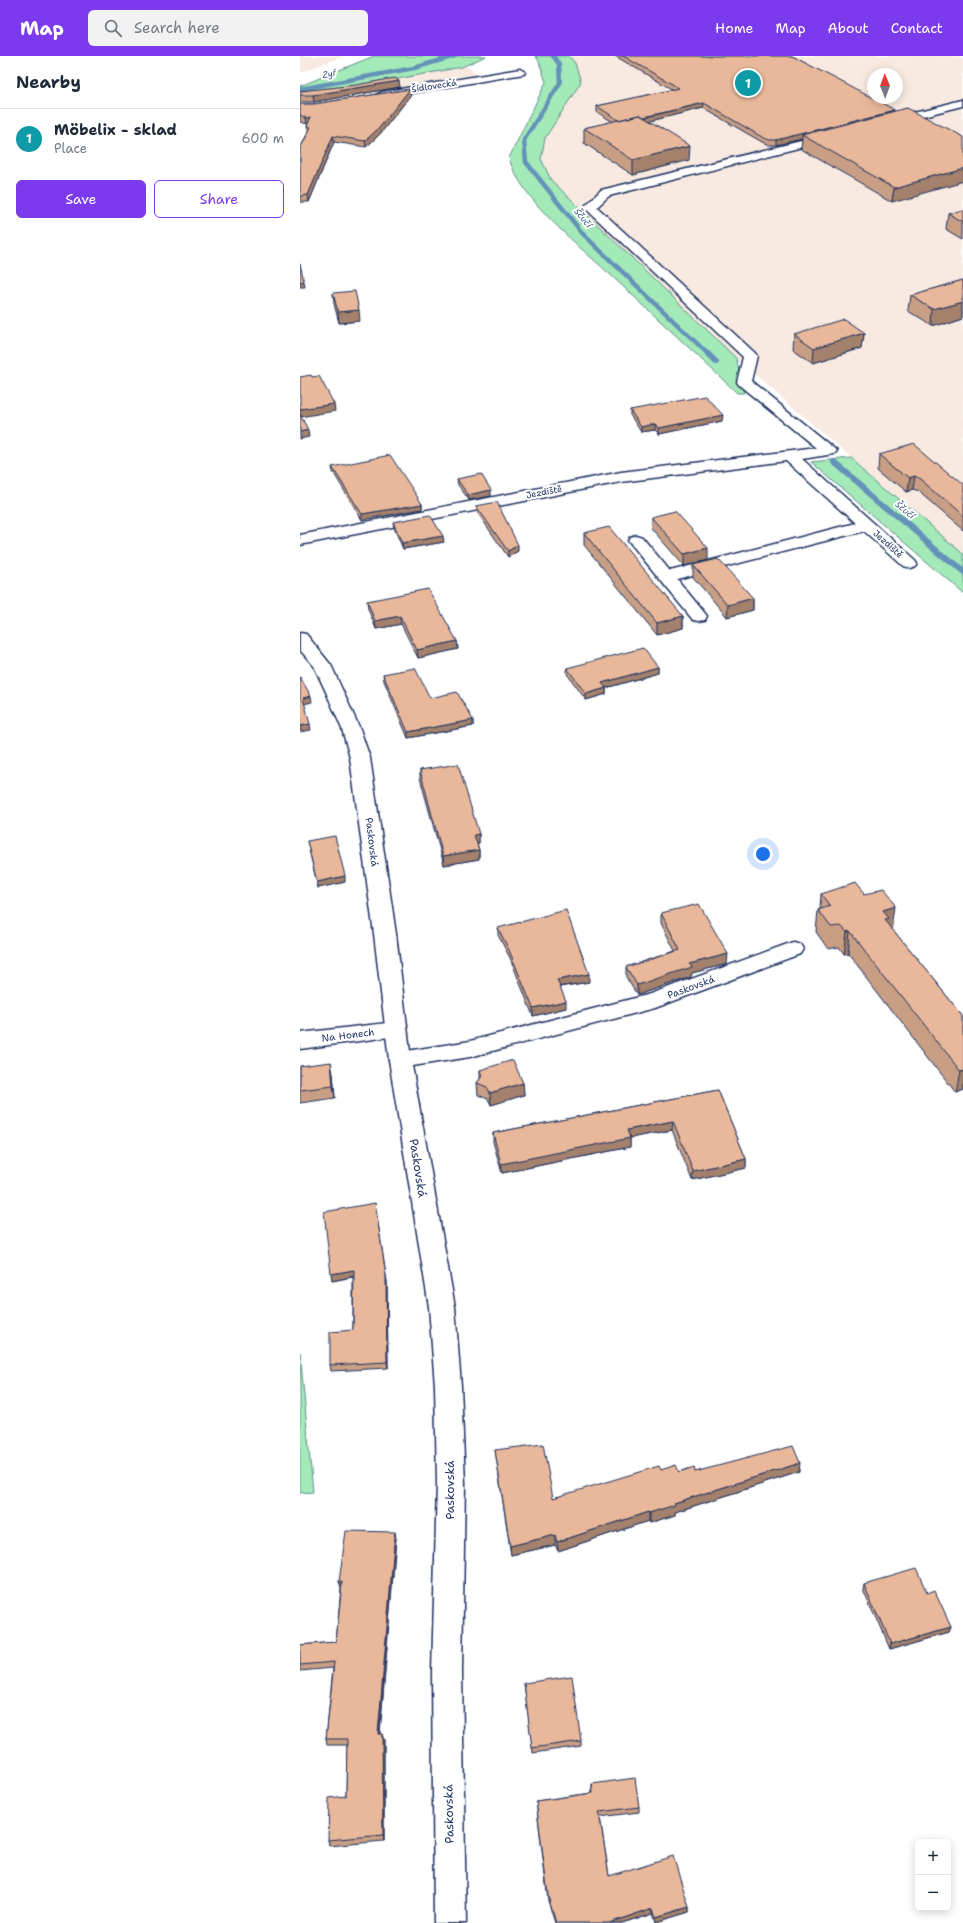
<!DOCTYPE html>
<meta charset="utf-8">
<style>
body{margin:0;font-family:"Shantell Sans",sans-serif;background:#f2f2f3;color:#1f2937}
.controls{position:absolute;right:12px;bottom:12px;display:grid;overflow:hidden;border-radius:6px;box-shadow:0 2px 10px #0003}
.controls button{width:36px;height:36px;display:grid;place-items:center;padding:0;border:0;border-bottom:1px solid #e0e1e3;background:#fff;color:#1f2937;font:20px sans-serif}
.compass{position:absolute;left:567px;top:12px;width:36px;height:36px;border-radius:50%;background:#fff;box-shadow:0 2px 10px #0003;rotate:359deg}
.you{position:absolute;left:463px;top:798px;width:14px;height:14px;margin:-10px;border:3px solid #fff;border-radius:50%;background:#1a73e8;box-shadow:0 0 0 6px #1a73e833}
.badge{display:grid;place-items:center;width:26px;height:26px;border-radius:50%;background:#7c3aed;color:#fff;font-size:13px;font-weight:700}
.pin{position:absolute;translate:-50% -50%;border:2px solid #fff;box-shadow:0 1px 4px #0006}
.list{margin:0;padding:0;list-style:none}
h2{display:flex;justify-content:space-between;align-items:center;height:52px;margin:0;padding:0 16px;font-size:17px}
h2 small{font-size:13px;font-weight:400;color:#747a83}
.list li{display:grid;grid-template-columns:26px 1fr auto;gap:12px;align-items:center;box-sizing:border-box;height:60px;padding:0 16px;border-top:1px solid #e0e1e3}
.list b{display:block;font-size:15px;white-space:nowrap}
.list p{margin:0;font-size:13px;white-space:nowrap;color:#747a83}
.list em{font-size:13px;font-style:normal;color:#747a83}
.actions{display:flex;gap:8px;padding:12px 16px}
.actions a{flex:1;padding:9px 0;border:1px solid #7c3aed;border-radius:6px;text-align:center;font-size:14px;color:#7c3aed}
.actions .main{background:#7c3aed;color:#fff}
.icon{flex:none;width:22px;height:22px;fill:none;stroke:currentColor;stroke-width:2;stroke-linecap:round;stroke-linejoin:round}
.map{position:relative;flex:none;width:663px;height:1867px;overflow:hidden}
header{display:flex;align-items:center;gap:24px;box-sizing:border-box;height:56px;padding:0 20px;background:#7c3aed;color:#fff}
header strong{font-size:19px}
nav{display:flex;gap:22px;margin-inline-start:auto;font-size:14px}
.search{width:280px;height:36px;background:#f2f2f3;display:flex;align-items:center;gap:10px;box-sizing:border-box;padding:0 14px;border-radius:6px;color:#747a83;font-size:15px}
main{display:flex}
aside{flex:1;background:#fff}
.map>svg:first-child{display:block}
</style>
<header>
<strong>Map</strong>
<div class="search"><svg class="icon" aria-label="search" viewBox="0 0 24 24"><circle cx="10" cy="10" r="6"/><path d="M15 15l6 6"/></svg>Search here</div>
<nav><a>Home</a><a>Map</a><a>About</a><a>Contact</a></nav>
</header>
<main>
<aside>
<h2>Nearby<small></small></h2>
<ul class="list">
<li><span class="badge" style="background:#0f9aa8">1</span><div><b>Möbelix - sklad</b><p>Place</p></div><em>600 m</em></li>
</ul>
<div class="actions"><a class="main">Save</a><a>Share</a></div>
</aside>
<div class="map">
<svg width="663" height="1867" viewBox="0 0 663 1867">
<rect width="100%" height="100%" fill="#fff"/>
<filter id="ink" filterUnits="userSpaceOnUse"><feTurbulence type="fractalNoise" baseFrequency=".025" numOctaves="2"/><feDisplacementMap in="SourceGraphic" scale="8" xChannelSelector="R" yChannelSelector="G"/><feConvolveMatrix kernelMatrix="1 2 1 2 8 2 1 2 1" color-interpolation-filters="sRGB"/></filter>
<g filter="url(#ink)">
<path fill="#f8eae1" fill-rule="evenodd" d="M0,0h43l-43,17z
M269,0h388l6,2v496l-227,-196 -185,-178 -10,-21 4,-21 36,-56 -6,-19zM573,18h24v24h-24z
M162,11h7l10,8 -139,26 -40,5v-12l27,-2z"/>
<path fill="#a3eab8" stroke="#5f8c8b" d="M74,0h112l-24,11 -135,25 -27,2v-8z
M235,0h34l6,7 6,19 -36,56 -4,21 10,21 185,178 8,35h-7c-40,-38 -81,-76 -122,-114 -33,-31 -94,-78 -106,-121l37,-76 -8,-23z
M551,402l112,96v39l-152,-131z
M0,1296l13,140 -13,1z"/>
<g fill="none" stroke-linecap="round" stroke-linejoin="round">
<path stroke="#6493b9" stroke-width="4.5" d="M253,0l6,8 1,19 -36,57 2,22 57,72 126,121
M0,33l114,-21 41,-12"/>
<path stroke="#6493b9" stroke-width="6" d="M408,298l8,8
M534,406l129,110"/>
<defs>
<path id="minor" d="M220,13l5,3 -1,2 -142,24 -6,-3 6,-3z
M663,44v6l-72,18 -6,-3 2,-2z
M530,78l4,1 2,2 -2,2 -225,57 -12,11 158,146 2,3 -6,25 86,70 -3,3 -32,5 113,101 2,3 -2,3 -6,2 -6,-2 -39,-35 -187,48 30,37 -2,4 -6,1 -6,-1 -65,-80 2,-3 6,-2 6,2 28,34 185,-48 -69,-62 -165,21 -321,63v-10l321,-63 195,-24 -77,-63 -2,-3 6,-25 -159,-150 17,-17z
M493,886l7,2 3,5 -3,5 -145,54 -185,49 -70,11 -8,-2 -3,-6 3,-6 8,-2 70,-11 180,-47z
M96,966l8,3 3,5 -3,5 -104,14v-16z"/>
<path id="secondary" d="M0,577l6,1 25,31 29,64 10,29 26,176 15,126 44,247 6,79 4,97 -3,189 4,251h-32l-2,-251 5,-189 -2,-97 -6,-79 -40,-247 -15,-126 -24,-176 -8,-29 -16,-37 -12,-26 -14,-16z"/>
</defs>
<use href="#minor" stroke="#1b2f5e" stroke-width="3"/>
<use href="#secondary" stroke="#1b2f5e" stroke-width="3"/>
<use href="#minor" fill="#fff" fill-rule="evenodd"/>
<use href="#secondary" fill="#fff" fill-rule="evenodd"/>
</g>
<path fill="#c89e85" stroke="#1b2f5e" d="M315,0h177l103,56 13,-4 -16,93 -91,-52 1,-10 -26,6h-7l-7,-3 -59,-34 -53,13 39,39 -56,15 -49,-32v-15l29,-6 -16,-10v-6l76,-16z
M100,31l-86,15h-14v-11z
M110,33l1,6 -31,39 -14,13 -32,-5 -25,60h-9v-53l8,-17 -1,-6 1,-2 -8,-2v-18h14z
M663,153v30l-17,-10 2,-16z
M663,224v36l-30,10 -25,-15 2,-16z
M33,237l27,28 -21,2 -5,-19z
M564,277l-2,15 -49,15 -20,-14 1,-15z
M330,354l92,11 -63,13 -4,-4 -14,2 -11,-17z
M579,398l84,31v46l-45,-39 -6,-2 -6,2 -28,-24z
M32,411l90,37v5l-60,11 -29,-48z
M157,423l34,17 -22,4 -11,-15z
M176,450l42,45 -10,6 -31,-45z
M351,461l57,43 -24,6 -33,-38z
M93,466l51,20 -41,7 -9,-21z
M284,477l99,83v12l-26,7 -73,-90z
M393,509l60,33v12l-26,7 -34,-40z
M67,545l90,40 1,8 -40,9 -17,-34 -25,5 -8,-20z
M358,611v6l-52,15v6l-20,6 -19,-26v-6z
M83,618l90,46v6l-65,12 -24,-57z
M120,714l59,64v9h-2l2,7v9l-35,6 -24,-87z
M7,785l38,41 -27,6z
M521,838h43l29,36 70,86v73l-8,3 -107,-139 -4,1 -5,-7 -11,2 -12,-17 2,-22 2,-1z
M361,857l66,51 -35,9 -1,4 -54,18 -11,-18v-10l49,-16 -14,-28z
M198,872l91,54 -29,5 6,21 -33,8 -23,-58 -12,-23z
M0,1010l33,8 2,24 -35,5z
M180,1014l43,13 1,12 -33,10 -3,-6 -10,-4 -1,-12 3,-4z
M418,1034l28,69v9l-54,12 -20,-50 -42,8v9l-128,26 -9,-31v-9z
M75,1147l12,79 1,86 -57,3 -1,-6 23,-35v-53l-21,4z
M195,1394l58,48 126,-26h120l-124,40v3l-26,8 -1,-2 -90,30 -3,-6 -44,10z
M96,1482l-16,196 4,6v101l-55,5 -1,-6 18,-44 1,-51h-20l-1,-6 7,-71 -33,3v-26l36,-3 5,-54 -2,-6z
M564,1527l63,10 24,34 -2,5 -60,17 -26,-61z
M224,1627l57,58v5l-48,7z
M292,1728l47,23v5l-39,5 9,59 80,31v5l-33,10 -3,-9 -31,10h-67l-7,-22 -12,-100 56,-8z"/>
<path fill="#a3816c" stroke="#1b2f5e" d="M99,25l1,6 -86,15 -1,-7z
M110,33l1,6 -31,39 -14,13 -1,-6z
M404,47l-1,5 -81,20v-5z
M595,54l-1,6 -92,19v4l-26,6v-5z
M11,61l1,7h-5l-1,-6z
M33,80l1,6 -25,60 -1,-7z
M390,90l-1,14 -56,15v-15z
M663,112v13l-71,20 2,-14z
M4,225l1,6h-5v-5z
M663,245v15l-30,10 1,-17z
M59,254l1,11 -21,2 -1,-11z
M564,277l-2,15 -49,15 1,-15z
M34,348l1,7 -35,6v-8z
M423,359l-1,6 -63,13v-6z
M355,368v6l-14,2v-5z
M8,374l1,7 -9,2v-7z
M614,420l-2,14 -6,2 2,-14z
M191,434v6l-22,4 -1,-5z
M122,448v5l-60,11v-6z
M143,480l1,6 -41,7 -1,-6z
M218,489v6l-10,6v-6z
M408,492v12l-24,6v-12z
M453,542v12l-26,7 1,-12z
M100,560l1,8 -25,5 -1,-8z
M383,560v12l-26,7v-12z
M157,585l1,8 -40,9 -1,-8z
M358,611v6l-56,16v-6z
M306,632v6l-20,6v-6z
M11,640l1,6 -8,2 -1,-6z
M173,664v6l-65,12v-6z
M10,668l1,6 -11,2v-6z
M179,778v9h-4l-1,-8z
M179,794v9l-35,6 -1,-9z
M45,820v6l-27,6 -1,-6z
M596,852l-3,22 -6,2 -4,-20z
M550,875l-2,22 -4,1 3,-22z
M428,898l-1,10 -35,9 -1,4 -54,18v-10l52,-21z
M289,918v8l-32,5v-7z
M266,945v7l-33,8v-8z
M31,1006l2,12 2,24 -2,-12z
M663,1013v20l-8,3 4,-22z
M223,1027l1,12 -33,10 -1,-12z
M373,1065l-1,9 -42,8v9l-128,26 -1,-9 126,-34z
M446,1103v9l-54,12 1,-9z
M54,1214l1,6 -23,5 -1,-7z
M86,1220l1,6 1,86 -1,-6z
M500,1407l-1,9 -124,40v3l-26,8v-10l25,-10z
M348,1456v9l-90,30 -1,-9z
M95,1476l1,6 -17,202 -1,-6z
M255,1479v10l-44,10 -1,-9z
M651,1571l-2,5 -60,17 1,-5z
M82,1678l2,6v101l-1,-6z
M389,1851v5l-33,10v-5z
M353,1852v5l-31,10h-13z"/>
<path fill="#e9b89b" stroke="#1b2f5e" d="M323,0h169l103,54 -119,30h-7l-7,-3 -58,-34 -60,14 -4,-2 -22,5 -21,-14 82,-18z
M95,22l4,3 -86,14h-13v-4l56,-6z
M110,33l-30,38 -15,14 -32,-5 -25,59 -8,1v-47l11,-22 -4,-1 4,-9 -5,1 -6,-3v-11h14z
M608,52l55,29v31l-69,19 -92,-52z
M340,59l50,31 -57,14 -49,-32z
M663,153v13l-15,-9z
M0,208l4,17 -4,1z
M663,224v21l-29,8 -24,-14z
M55,235l4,19 -21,2 -5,-19z
M544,263l20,14 -50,15 -20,-14z
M11,319l1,2 7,-1 15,28 -34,5v-32z
M405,340l18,19 -64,13 -4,-4 -14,3 -11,-17z
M0,358l8,16 -8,2z
M614,388l49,41v31l-43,-37 -6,-3 -6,2 -29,-24z
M90,399l32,49 -60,10 -30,-47z
M181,418l10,16 -23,5 -11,-16z
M197,446l21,43 -10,6 -32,-45z
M375,455l33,37 -24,6 -33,-37z
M130,459l13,21 -41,7 -9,-21z
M309,471l74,89 -26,7 -73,-90z
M418,503l35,39 -25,7 -35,-40z
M128,533l29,52 -40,9 -17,-34 -25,5 -8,-20z
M343,592l15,19 -56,16 4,5 -20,6 -19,-26z
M115,612l15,30 27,-6 16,28 -65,12 -25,-58z
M0,621l11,19 -8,2 7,26 -10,2z
M158,708l21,70 -5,1 5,15 -36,6 -23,-86z
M35,780l10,40 -28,6 -10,-41z
M555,827l9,11 17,-4 15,18 -13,4 6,7 -4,1 78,96v53l-4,1 -109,-139 -3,1 -6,-6 -10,1 -13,-17 12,-4 -9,-12z
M399,848l29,50 -39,10 3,3 -55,18 -11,-18 54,-17 -19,-37z
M266,854l23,64 -32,6 9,21 -33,7 -24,-58 -11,-22z
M213,1004l10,23 -33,10 -3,-6 -10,-4 5,-7 -2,-6z
M31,1006l2,24 -33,4v-24z
M418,1034l28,69 -53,12 -20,-50 -46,9 3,8 -129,26 -8,-31z
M75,1147l11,73 1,86 -57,3v-33l23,-2 1,-60 -23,4 -7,-62z
M243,1388l10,54 106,-32 2,4 15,-5 3,7 15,-5 1,5 98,-26 7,17 -126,40 1,2 -26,8 -1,-1 -91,30 -2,-7 -45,11 -15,-96z
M46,1475l49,1 -17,202h4l1,101 -55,5 1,-42 17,-2 1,-57h-21l8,-77 -34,3v-20l36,-3 6,-60h-3z
M616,1512l11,25 7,-3 17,37 -61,17 -26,-61z
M272,1620l9,65 -49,7 -8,-65z
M335,1722l4,29 -40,5 10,64 64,-20 16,51 -33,10 -3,-9 -44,15h-53l-8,-27 -12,-95 57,-8 -1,-9z"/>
</g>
<g text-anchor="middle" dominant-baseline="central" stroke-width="4" stroke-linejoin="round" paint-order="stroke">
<g font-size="9" font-style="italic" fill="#3a5884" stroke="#fff">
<text transform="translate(29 18) rotate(-11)">Zyf</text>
<text transform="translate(283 162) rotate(51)">Ščučí</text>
<text transform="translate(605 454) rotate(40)">Ščučí</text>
</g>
<g font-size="9" fill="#1b2f5e" stroke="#fff">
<text transform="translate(134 30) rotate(-9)">Šídlovecká</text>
<text transform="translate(244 436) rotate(-11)">Jezdiště</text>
<text transform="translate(588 488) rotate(42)">Jezdiště</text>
</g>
<g font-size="10" fill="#1b2f5e" stroke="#fff">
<text transform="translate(72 786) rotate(83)">Paskovská</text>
<text transform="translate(391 931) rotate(-20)">Paskovská</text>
<text transform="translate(48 979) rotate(-7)">Na Honech</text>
</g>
<g font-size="12" fill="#1b2f5e" stroke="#fff">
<text transform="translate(118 1112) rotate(81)">Paskovská</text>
<text transform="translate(150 1434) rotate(-90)">Paskovská</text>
<text transform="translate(149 1758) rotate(-91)">Paskovská</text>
</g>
</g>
</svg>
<div class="controls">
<button>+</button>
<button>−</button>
</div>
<svg class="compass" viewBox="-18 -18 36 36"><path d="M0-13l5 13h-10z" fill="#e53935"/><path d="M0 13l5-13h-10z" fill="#747a83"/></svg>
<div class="you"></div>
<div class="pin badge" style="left:448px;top:27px;background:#0f9aa8">1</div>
</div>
</main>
